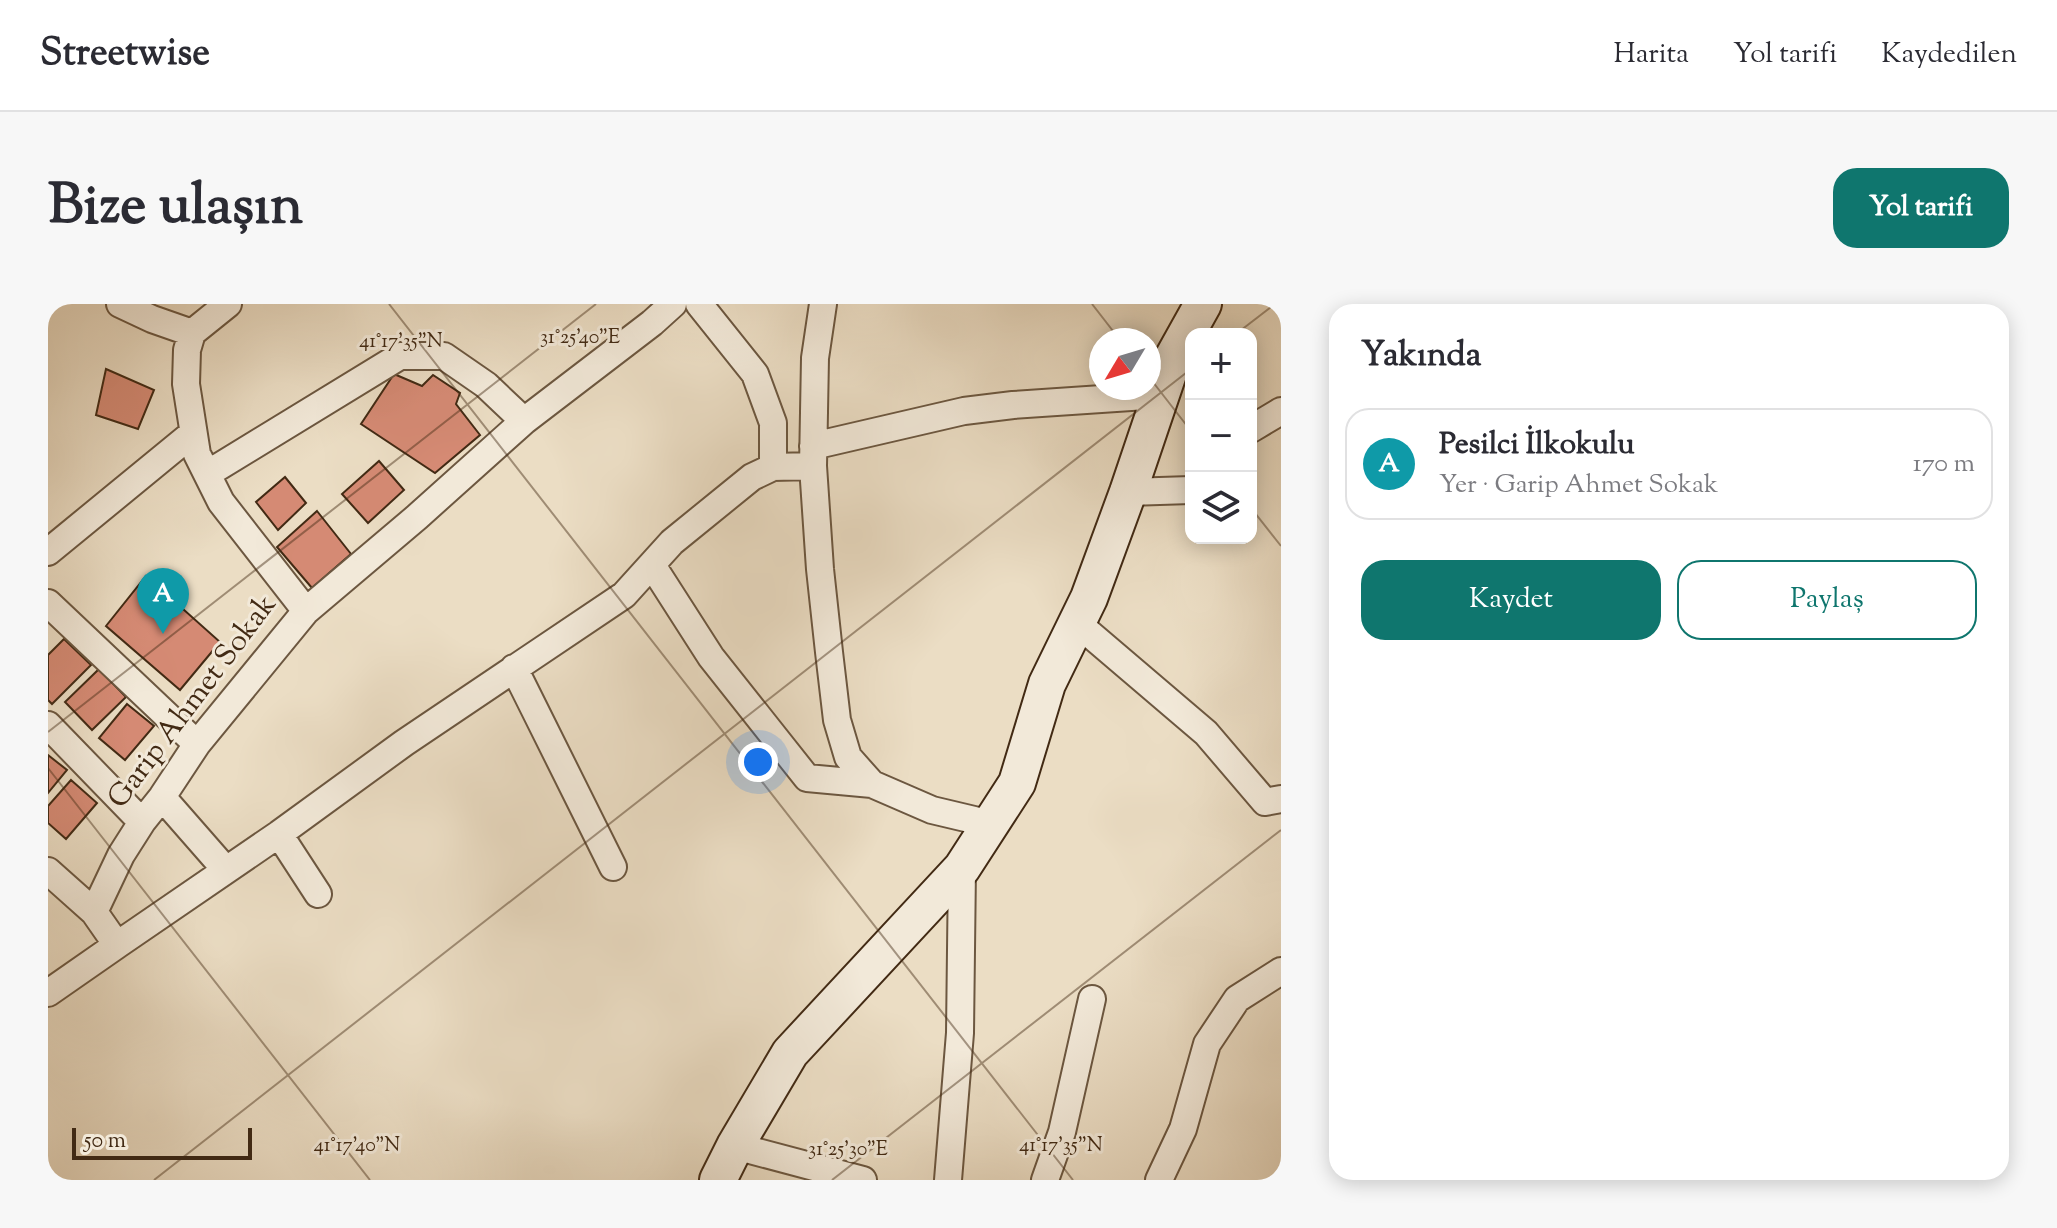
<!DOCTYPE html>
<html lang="tr">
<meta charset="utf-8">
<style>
body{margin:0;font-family:"Sorts Mill Goudy",serif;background:#f7f7f7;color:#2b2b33}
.controls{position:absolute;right:24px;top:24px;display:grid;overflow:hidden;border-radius:16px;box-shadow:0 4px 20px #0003}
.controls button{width:72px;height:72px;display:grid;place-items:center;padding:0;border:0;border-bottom:2px solid #e1e1e2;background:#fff;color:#2b2b33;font:40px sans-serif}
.compass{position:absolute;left:1041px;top:24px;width:72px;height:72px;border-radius:50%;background:#fff;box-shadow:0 4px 20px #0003;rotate:232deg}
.scale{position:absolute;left:24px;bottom:20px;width:180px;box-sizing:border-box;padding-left:8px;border:4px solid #422a14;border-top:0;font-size:22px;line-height:28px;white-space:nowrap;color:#422a14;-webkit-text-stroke:6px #f2e9d9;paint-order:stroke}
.you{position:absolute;left:710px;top:458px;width:28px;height:28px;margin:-20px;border:6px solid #fff;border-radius:50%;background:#1a73e8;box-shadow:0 0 0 12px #1a73e833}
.badge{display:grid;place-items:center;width:52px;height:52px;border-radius:50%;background:#0f766e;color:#fff;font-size:26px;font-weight:700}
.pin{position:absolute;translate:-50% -66px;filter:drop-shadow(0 2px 4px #0008)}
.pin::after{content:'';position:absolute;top:42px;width:28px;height:24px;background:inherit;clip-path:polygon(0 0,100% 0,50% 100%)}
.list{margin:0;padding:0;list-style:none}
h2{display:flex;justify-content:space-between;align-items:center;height:104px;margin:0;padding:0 32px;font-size:34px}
h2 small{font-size:26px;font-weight:400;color:#7c7c81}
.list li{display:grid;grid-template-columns:52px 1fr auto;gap:24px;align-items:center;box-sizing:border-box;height:112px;margin:0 16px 16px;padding:0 16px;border:2px solid #e1e1e2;border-radius:24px}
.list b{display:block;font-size:30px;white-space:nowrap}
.list p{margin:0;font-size:26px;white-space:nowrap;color:#7c7c81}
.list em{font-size:26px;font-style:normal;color:#7c7c81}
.actions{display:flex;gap:16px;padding:24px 32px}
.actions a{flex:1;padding:18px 0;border:2px solid #0f766e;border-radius:24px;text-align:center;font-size:28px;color:#0f766e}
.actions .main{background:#0f766e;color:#fff}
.icon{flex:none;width:44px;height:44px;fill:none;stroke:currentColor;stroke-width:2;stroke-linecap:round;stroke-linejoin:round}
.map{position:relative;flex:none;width:1233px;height:876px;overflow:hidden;border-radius:24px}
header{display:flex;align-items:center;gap:48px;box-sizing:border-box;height:112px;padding:0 40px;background:#fff;border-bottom:2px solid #e1e1e2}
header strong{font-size:38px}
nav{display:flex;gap:44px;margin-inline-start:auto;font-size:28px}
.intro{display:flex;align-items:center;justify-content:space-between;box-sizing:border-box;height:192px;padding:0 48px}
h1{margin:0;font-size:56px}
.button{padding:20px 36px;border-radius:24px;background:#0f766e;color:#fff;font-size:28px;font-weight:700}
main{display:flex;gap:48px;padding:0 48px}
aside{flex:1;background:#fff;border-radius:24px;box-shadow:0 4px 20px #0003}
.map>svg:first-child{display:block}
</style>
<header>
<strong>Streetwise</strong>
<nav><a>Harita</a><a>Yol tarifi</a><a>Kaydedilen</a></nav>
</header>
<div class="intro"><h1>Bize ulaşın</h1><a class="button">Yol tarifi</a></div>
<main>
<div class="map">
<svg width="1233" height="876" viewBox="0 0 1233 876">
<rect width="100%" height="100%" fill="#ebddc4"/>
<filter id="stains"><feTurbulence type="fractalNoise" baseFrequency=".0025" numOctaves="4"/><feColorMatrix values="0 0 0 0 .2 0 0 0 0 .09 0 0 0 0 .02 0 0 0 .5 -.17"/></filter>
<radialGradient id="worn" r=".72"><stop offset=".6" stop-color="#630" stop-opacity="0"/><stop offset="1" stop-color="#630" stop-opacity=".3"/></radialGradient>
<path fill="#d58a74" stroke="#422a14" stroke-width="2" d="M58,65l48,21 -16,39 -42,-14z
M346,70l28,12 11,-11 27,18 -4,11 24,31 -45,38 -74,-49z
M331,157l25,29 -36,33 -26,-29z
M237,173l21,26 -28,27 -22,-28z
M269,207l34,43 -39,34 -35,-41z
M98,272l74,66 -40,48 -74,-64z
M16,335l27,26 -39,39 -4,-4v-45z
M51,365l27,28 -34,33 -27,-28z
M79,400l27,22 -29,34 -26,-22z
M0,451l19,15 -19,23z
M23,476l26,23 -31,36 -18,-16v-17z"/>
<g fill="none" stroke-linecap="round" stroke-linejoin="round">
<defs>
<path id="street" d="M72,0l32,15 40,14
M651,0l56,70 18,49v44
M1203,125l30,-18
M765,142l151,-35 49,-6 148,-10
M765,162l7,103 9,83 8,68 11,37 24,27 60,26 59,14
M159,170l193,-118h44l42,29 38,36
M1080,188l63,-2
M0,248l145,-119
M604,261l59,92 96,121 65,6
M0,299l149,141
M258,307l111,-94 107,-96 128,-98 21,-19
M1029,319l129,110 59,69 16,-3
M466,364l99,199
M0,421l94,97
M114,493l63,72
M231,530l39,60
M0,567l46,41
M69,641l162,-111 125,-91 220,-148 48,-53 80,-65 21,-10 40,-1 2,-108 8,-54
M0,689l69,-48 -23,-33 27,-57 21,-33 20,-25 35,-53 109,-133 -85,-109 -24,-48 -11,-70 1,-34 5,-17 36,-29
M687,842l128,34
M900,876l12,-147 2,-165
M997,876l17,-48 30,-133
M1111,876l24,-51 24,-85 30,-45 44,-28"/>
<path id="secondary" d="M670,876l17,-34 55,-93 172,-185 55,-85 30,-99 42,-86 39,-106 46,-136 29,-52"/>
</defs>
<use href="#street" stroke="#6c5740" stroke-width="30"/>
<use href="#secondary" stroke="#422a14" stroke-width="40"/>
<use href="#street" stroke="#f2e9d9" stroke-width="26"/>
<use href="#secondary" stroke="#f2e9d9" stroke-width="36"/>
</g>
<path fill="none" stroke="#422a14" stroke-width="2" stroke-opacity="0.45" d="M341,0l684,876M1044,0l28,36M1188,30l39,-30M1101,73l42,54M1203,204l30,38M0,428l548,-428M0,464l322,412M106,876l1037,-811M784,876l449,-350"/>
<g text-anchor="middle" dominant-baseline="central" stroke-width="6" stroke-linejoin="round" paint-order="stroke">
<g font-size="30" fill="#422a14" stroke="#f2e9d9">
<text transform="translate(145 398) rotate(-53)">Garip Ahmet Sokak</text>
</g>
</g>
<g font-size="20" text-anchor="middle" fill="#422a14" stroke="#f2e9d9" stroke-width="6" stroke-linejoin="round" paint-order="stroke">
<text x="532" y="39">31°25'40"E</text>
<text x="353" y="43">41°17'35"N</text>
<text x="309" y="847">41°17'40"N</text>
<text x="1013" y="847">41°17'35"N</text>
<text x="800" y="851">31°25'30"E</text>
</g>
<rect width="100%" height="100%" filter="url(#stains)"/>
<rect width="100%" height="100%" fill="url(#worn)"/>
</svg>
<div class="controls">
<button>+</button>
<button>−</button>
<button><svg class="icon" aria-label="layers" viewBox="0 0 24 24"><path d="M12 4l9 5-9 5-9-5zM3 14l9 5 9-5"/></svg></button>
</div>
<svg class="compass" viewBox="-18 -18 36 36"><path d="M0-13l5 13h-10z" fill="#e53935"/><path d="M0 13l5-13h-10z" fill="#7c7c81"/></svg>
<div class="scale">50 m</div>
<div class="you"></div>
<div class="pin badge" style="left:115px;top:330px;background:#0f9aa8">A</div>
</div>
<aside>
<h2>Yakında<small></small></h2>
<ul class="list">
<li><span class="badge" style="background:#0f9aa8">A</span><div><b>Pesilci İlkokulu</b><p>Yer · Garip Ahmet Sokak</p></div><em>170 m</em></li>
</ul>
<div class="actions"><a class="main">Kaydet</a><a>Paylaş</a></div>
</aside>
</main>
